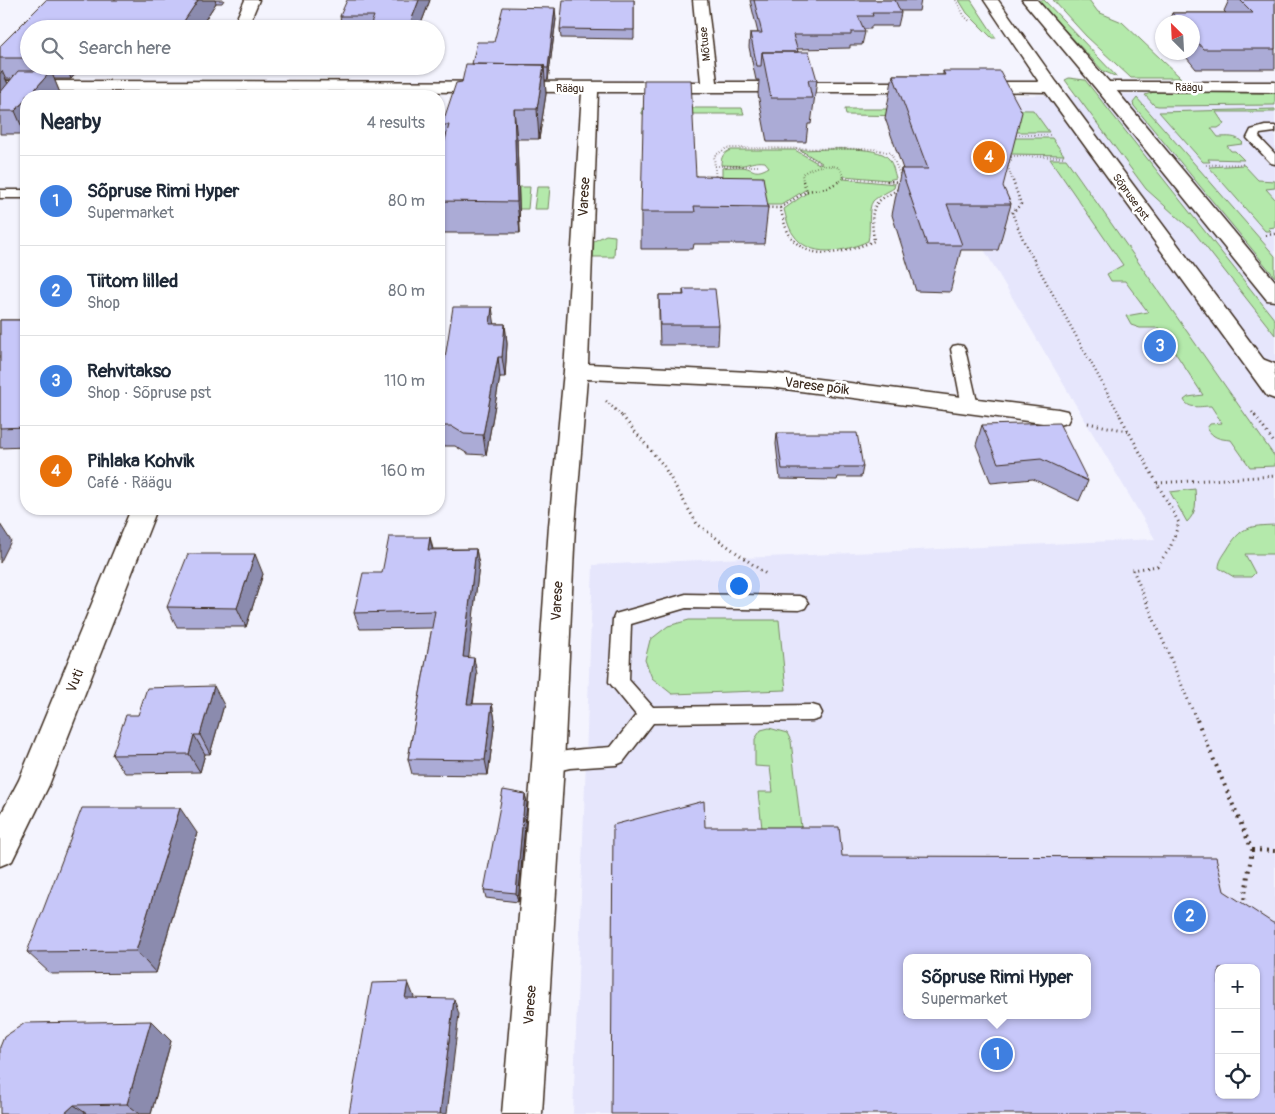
<!DOCTYPE html>
<meta charset="utf-8">
<style>
body{margin:0;font-family:Pangolin,sans-serif;background:#f6f6f7;color:#1f2937}
.controls{position:absolute;right:15px;bottom:15px;display:grid;overflow:hidden;border-radius:10px;box-shadow:0 1px 4px #0004}
.controls button{width:45px;height:45px;display:grid;place-items:center;padding:0;border:0;border-bottom:1px solid #e0e1e3;background:#fff;color:#1f2937;font:25px sans-serif}
.compass{position:absolute;left:1155px;top:15px;width:45px;height:45px;border-radius:50%;background:#fff;box-shadow:0 1px 4px #0004;rotate:336deg}
.you{position:absolute;left:738px;top:585px;width:18px;height:18px;margin:-12px;border:4px solid #fff;border-radius:50%;background:#1a73e8;box-shadow:0 0 0 8px #1a73e833}
.badge{display:grid;place-items:center;width:32px;height:32px;border-radius:50%;background:#2563eb;color:#fff;font-size:16px;font-weight:700}
.pin{position:absolute;translate:-50% -50%;border:2px solid #fff;box-shadow:0 1px 5px #0006}
.popup{position:absolute;left:903px;top:954px;width:188px;height:65px;box-sizing:border-box;display:grid;place-content:center;border-radius:10px;background:#fff;filter:drop-shadow(0 1px 4px #0005);font-size:16px;white-space:nowrap;color:#747a83}
.popup b{font-size:19px;color:#1f2937}
.popup::after{content:'';position:absolute;left:50%;top:100%;margin-left:-10px;border:10px solid transparent;border-top-color:#fff}
.list{margin:0;padding:0;list-style:none}
h2{display:flex;justify-content:space-between;align-items:center;height:65px;margin:0;padding:0 20px;font-size:21px}
h2 small{font-size:16px;font-weight:400;color:#747a83}
.list li{display:grid;grid-template-columns:32px 1fr auto;gap:15px;align-items:center;box-sizing:border-box;height:90px;padding:0 20px;border-top:1px solid #e0e1e3}
.list b{display:block;font-size:19px;white-space:nowrap}
.list p{margin:0;font-size:16px;white-space:nowrap;color:#747a83}
.list em{font-size:16px;font-style:normal;color:#747a83}
.icon{flex:none;width:28px;height:28px;fill:none;stroke:currentColor;stroke-width:2;stroke-linecap:round;stroke-linejoin:round}
.map{position:relative;flex:none;width:1275px;height:1114px;overflow:hidden}
.search{position:absolute;background:#fff;box-shadow:0 1px 4px #0004;left:20px;top:20px;width:425px;height:55px;display:flex;align-items:center;gap:12px;box-sizing:border-box;padding:0 18px;border-radius:28px;color:#747a83;font-size:19px}
.panel{position:absolute;background:#fff;box-shadow:0 1px 4px #0004;left:20px;top:90px;width:425px;height:425px;border-radius:20px}
.map>svg:first-child{display:block}
</style>
<div class="map">
<svg width="1275" height="1114" viewBox="0 0 1275 1114">
<rect width="100%" height="100%" fill="#f4f4fe"/>
<filter id="ink" filterUnits="userSpaceOnUse"><feTurbulence type="fractalNoise" baseFrequency=".02" numOctaves="2"/><feDisplacementMap in="SourceGraphic" scale="10" xChannelSelector="R" yChannelSelector="G"/><feConvolveMatrix kernelMatrix="1 2 1 2 8 2 1 2 1" color-interpolation-filters="sRGB"/></filter>
<g filter="url(#ink)">
<path fill="#e6e6fc" fill-rule="evenodd" d="M1275,92v1022h-702l20,-549 562,-26 -261,-442zM907,958h180v57h-180zM1219,968h37v127h-37z"/>
<path fill="#b4e9ab" stroke="#788a64" d="M959,0h12l25,38h-4l-25,-25z
M1037,0h7l73,77 -14,-6z
M1053,0h36l9,12 24,10 59,56h-50l-45,-42z
M1069,78l16,2 190,240v15l-81,-103 -48,-43 -81,-109z
M1154,92l121,1v12l-117,1 -4,-1 -9,-10z
M1137,98l138,158v21l-141,-171 -1,-3z
M642,108h100l2,6h-102z
M845,109h73l3,7 -75,-1z
M933,109l100,1 16,22h-59z
M1275,109v3h-59l8,12 -6,4h-7l7,9c10,0 18,-2 25,6l-1,1 -15,2 4,5h4l9,9 -36,-1 2,3h-7l-44,-50z
M1003,138h49l12,17 -53,-1z
M731,150h64l24,14 3,-1 -22,-13c18,0 79,-6 89,9 4,5 5,13 7,19l-8,2 -44,-4v3l51,5 -1,4c-6,4 -16,8 -21,13 -6,8 -2,30 -5,40 -23,11 -59,18 -75,-7 -5,-7 -7,-17 -9,-25l24,-17 -3,-2 -24,15h-44l-15,-25v-12c7,-1 14,-1 20,-1 12,1 12,9 27,0l-4,-5c-9,-1 -14,1 -21,3 -7,1 -16,0 -23,0 0,-8 2,-12 10,-15z
M1050,159h16l209,298v9l-25,1 -19,-27c-12,-1 -18,-2 -24,-12l3,-4 12,-1 -11,-17c-10,0 -22,4 -27,-6l4,-3 15,-2 -44,-67h-19l-9,-3 -5,-9 22,-4 -23,-31h-14l-4,-7 16,-9z
M1244,165l14,15 17,1v7l-9,1 9,10v28l-7,1 3,3h-6l-56,-64z
M519,187h11l-2,22h-13z
M537,187h13l-2,22h-14z
M606,235l9,1 -1,21h-21l1,-16z
M1195,489c1,14 2,23 -8,33l-17,-30z
M1275,525v29h-30l10,19 -4,4h-17l-15,-9c0,-7 4,-12 8,-18 14,-24 22,-24 48,-25z
M689,620h90l7,70 -114,4 -20,-16 -7,-18 5,-20 18,-14z
M769,728l18,5 4,8 11,95 -40,-8 -4,-36h15l-3,-25 -15,-1v-27l6,-9z"/>
<g fill="none" stroke-linecap="round" stroke-linejoin="round">
<defs>
<path id="service" d="M1265,126h10v6l-15,2 -1,3 16,17v10l-4,-1 -24,-25 4,-8z
M0,190h26v8h-26z
M958,345l5,1 2,3 13,57 -3,3h-10l-3,-3 -11,-57 2,-3z
M1252,355l23,9v10l-28,-11 -2,-3 2,-3z
M686,594l113,2 6,2 3,5 -3,5 -6,2 -113,-2 -55,16 -2,56 24,27 159,-2 7,2 3,6 -3,6 -7,2 -159,2 -30,39 -7,3 -46,3 -22,5 -7,-3 -3,-6 3,-6c22,-9 46,-9 70,-11l25,-32 -27,-33 4,-63 2,-5z"/>
<path id="minor" d="M245,0h14l-12,29h-15z
M693,0h14l10,82h211l6,1 2,4 -2,4 -6,1h-330l-10,272 182,9 288,36 9,2 3,6 -3,6 -9,2 -288,-38 -183,-8 -12,147 -11,238 -22,350h-40l30,-350 17,-238 15,-155 18,-279 -582,-1v-10l701,1z
M971,82h80l6,1 2,4 -2,4 -6,1 -86,-1 -2,-4 2,-4z
M1104,82h171v10l-177,-1 -2,-4 2,-4z
M131,509h26l-108,276 -37,76 -12,5v-50l19,-36z"/>
<path id="secondary" d="M984,0h14l59,83 218,292v24l-8,-3 -222,-305z
M1022,0h15l73,83 165,198v20l-8,-1 -169,-209z"/>
</defs>
<use href="#service" stroke="#3b2a1e" stroke-width="3"/>
<use href="#minor" stroke="#3b2a1e" stroke-width="3"/>
<use href="#secondary" stroke="#3b2a1e" stroke-width="3"/>
<path stroke="#3b2a1e" stroke-width="2" stroke-dasharray="0.5 2.5" stroke-linecap="butt" d="M956,0l9,17 6,5
M1013,135h38
M796,148l25,16
M1008,152l4,7 -5,5 6,18
M1011,156l54,1
M1206,165l37,-1
M715,166h43
M844,178l57,4
M716,182l-2,-26 13,-8 147,1 17,4 10,24v5
M803,182l-1,-8c13,-8 23,-11 38,-6l4,10 -5,4"/>
<path stroke="#3b2a1e" stroke-width="2.5" stroke-dasharray="1 3" stroke-linecap="butt" d="M716,181l1,12 15,14 48,1c3,9 5,21 11,29 20,27 58,14 83,4 -1,-11 -5,-30 4,-39 6,-6 16,-9 23,-15v-6
M803,181l4,10
M887,181l14,1
M1013,181l8,23 -9,9 13,31 96,173
M807,191l20,-3 13,-7
M780,208l27,-17
M1266,235l9,-1
M606,401l17,16
M1252,412l4,5"/>
<path stroke="#3b2a1e" stroke-width="3" stroke-dasharray="1 4" stroke-linecap="butt" d="M622,416l41,49 34,59 69,50
M1120,416l59,107 -9,25 -13,18 -24,4 64,151
M1255,416l20,28
M1088,423l40,8
M1157,483l118,-7"/>
<path stroke="#3b2a1e" stroke-width="4" stroke-dasharray="2 5" stroke-linecap="butt" d="M1197,720l55,130 -9,57
M1252,850l23,1"/>
<use href="#service" fill="#fff" fill-rule="evenodd"/>
<use href="#minor" fill="#fff" fill-rule="evenodd"/>
<use href="#secondary" fill="#fff" fill-rule="evenodd"/>
</g>
<path fill="#ababd6" stroke="#3b2a1e" fill-rule="evenodd" d="M46,0h178l-2,3h-6l-17,26h-170v37h53l-11,13h-17l6,14 -3,3h-31v37l-1,1h-25v-88zM6,79h5l-3,5z
M430,0l-11,29h-77l-2,-13z
M634,0v39l-73,-1 -1,-9z
M750,0h171l-2,11h-19l1,2 -3,13h-27v3h-8l2,3 -3,13h-12v3l-53,1 1,3 19,28 -6,44h-3l-2,18h-39l-9,-48 1,-14h-3l-7,-33 1,-14h8z
M1229,0h46v69h-79l-14,-17h10v-30h-23l3,-9h54l-2,-2z
M556,19l-8,61h-3l1,14 -7,45h-22l3,94h-81v-70l6,-21 -3,-17 20,-43 10,-18 22,-22z
M943,71l68,133 -13,46h-37l-11,42 -34,-1 -24,-76 9,-46h2l-18,-51 8,-43h50z
M696,176l72,31 -4,37h-70l-1,5h-52v-37z
M683,289l36,36 -1,20h-58l-1,-31v-19h24z
M0,320h26v127l-26,1z
M494,324h11l2,20 -2,33h-5l-14,78 -18,-1 -13,-8h-16v-62l4,-13z
M982,425l106,56 -9,20 -46,-22 -42,4 -15,-38z
M777,433l86,34 -2,10h-23l-1,3 -57,-1 -4,-35z
M430,537l3,12h43l3,16 -11,93 9,16 -4,30h19l3,16 -7,55 -76,-1 -4,-15 24,-131 -72,1 -6,-16 28,-40z
M263,574l-17,53h-69l-10,-20z
M224,705l-14,49h-5l-5,18 -75,1 -13,-18 26,-40z
M525,794l2,9 -9,99 -32,-4 -2,-8z
M197,833l-41,140 -105,1 -24,-22z
M171,1041l-20,73h-151z"/>
<path fill="#8b8bae" stroke="#3b2a1e" d="M198,0h17l1,3 -17,26h-16l-1,-5z
M419,0h11l-11,29h-11z
M555,8l1,11 -8,61v-12z
M92,24l2,5h-6z
M544,65l2,29 -7,45 -2,-30z
M66,66h16l-11,13z
M2,71l10,22 -12,15v-34z
M51,71l9,22 -3,3h-28z
M26,99v34l-1,1 -10,-23z
M514,109l3,30 3,94 -3,-31z
M492,307l3,19 -5,-2z
M505,324l2,20 -2,33 -3,-20z
M498,357l2,20 -14,78 -3,-20z
M0,524l11,17 -11,22z
M430,537l3,16 -5,-3z
M476,549l3,16 -12,108 -4,-16z
M255,554l8,20 -17,53 -9,-19z
M474,658l3,16 -7,46 -3,-16z
M214,686l10,19 -14,49 -10,-19z
M492,704l3,16 -7,55 -3,-15z
M194,735l11,19 -5,18 -11,-18z
M525,794l2,9 -9,99 -2,-9z
M180,808l17,25 -41,140 -20,-22z
M408,982l6,15 -3,16 -6,-15z
M454,999l5,15 -12,100h-7z
M151,1021l20,20 -20,73h-11l-13,-10z
M74,1105l13,9h-23z"/>
<path fill="#c7c7f9" stroke="#3b2a1e" fill-rule="evenodd" d="M46,0h152l-16,24h-90l-4,5h-59v29h-29v-12z
M347,0h72l-11,29h-39l5,-13h-34z
M563,0h71v30l-74,-1z
M754,0h141l6,13h-29l1,3h-15l7,16h-14v3h-58l5,17h-36l-1,14h-4l-7,-33h12z
M1240,0h35v49h-72l-11,-13v-14h-12l-8,-9h81z
M503,7l52,1 -7,60h-3l-1,-3 -72,-1 5,-22h17z
M762,52h47l8,28h-9l4,18h-41z
M466,64l78,1 -7,44h-23l3,93 -78,-1v-38l10,-38h-7l14,-42 6,-1z
M18,71h33l-22,25h-3v3l-11,12h-15v-18z
M943,71h57l22,41 -19,74 8,18h-64l15,41h-35l-26,-76h27l-35,-94h52z
M644,80h47l5,96 67,1 5,30 -74,-1 1,6h-54z
M683,289h32l4,36h-59l-1,-30h25z
M453,307h39l-2,17h15l-3,33h-4l-15,78 -19,-1 -13,-8h-12v-42l3,-13h1z
M0,320h26v107l-26,1z
M1059,423l29,58 -47,-22 -43,4 -16,-38z
M777,433h80l6,34h-24v2h-57z
M389,537h41l-2,13 48,-1 -13,108 11,1 -7,46h25l-7,56 -77,-1 27,-148 -81,2 9,-40h19z
M188,554h67l-18,54 -70,-1z
M214,686l-14,49h-6l-5,19 -77,1 14,-40h12l9,-27z
M503,790l22,4 -9,99 -32,-3z
M704,801l1,26h134l3,29 374,1 8,34 49,32h2v191h-664l2,-289zM907,958h180v57h-180zM1219,968h37v127h-37z
M82,808h98l-44,143 -109,1z
M408,982l-3,16 49,1 -14,115h-91l23,-131z
M151,1021l-24,83 -53,1 -10,9h-64v-67l4,-10 21,-14z"/>
</g>
<g text-anchor="middle" dominant-baseline="central" stroke-width="5" stroke-linejoin="round" paint-order="stroke">
<g font-size="11" fill="#3b2a1e" stroke="#fff">
<text transform="translate(705 44) rotate(-96)">Mõtuse</text>
<text x="1189" y="87">Räägu</text>
<text x="570" y="88">Räägu</text>
<text transform="translate(1131 197) rotate(54)">Sõpruse pst</text>
</g>
<g font-size="14" fill="#3b2a1e" stroke="#fff">
<text transform="translate(584 197) rotate(-87)">Varese</text>
<text transform="translate(817 386) rotate(7)">Varese põik</text>
<text transform="translate(557 601) rotate(-87)">Varese</text>
<text transform="translate(75 681) rotate(-68)">Vuti</text>
<text transform="translate(530 1005) rotate(-86)">Varese</text>
</g>
</g>
</svg>
<div class="controls">
<button>+</button>
<button>−</button>
<button><svg class="icon" aria-label="locate" viewBox="0 0 24 24"><circle cx="12" cy="12" r="6"/><path d="M12 2v4M12 18v4M2 12h4M18 12h4"/></svg></button>
</div>
<svg class="compass" viewBox="-18 -18 36 36"><path d="M0-13l5 13h-10z" fill="#e53935"/><path d="M0 13l5-13h-10z" fill="#747a83"/></svg>
<div class="you"></div>
<div class="pin badge" style="left:997px;top:1054px;background:#3f7fe0">1</div>
<div class="popup"><b>Sõpruse Rimi Hyper</b>Supermarket</div>
<div class="pin badge" style="left:1190px;top:916px;background:#3f7fe0">2</div>
<div class="pin badge" style="left:1160px;top:346px;background:#3f7fe0">3</div>
<div class="pin badge" style="left:989px;top:157px;background:#e8710a">4</div>
<div class="search"><svg class="icon" aria-label="search" viewBox="0 0 24 24"><circle cx="10" cy="10" r="6"/><path d="M15 15l6 6"/></svg>Search here</div>
<section class="panel">
<h2>Nearby<small>4 results</small></h2>
<ul class="list">
<li><span class="badge" style="background:#3f7fe0">1</span><div><b>Sõpruse Rimi Hyper</b><p>Supermarket</p></div><em>80 m</em></li>
<li><span class="badge" style="background:#3f7fe0">2</span><div><b>Tiitom lilled</b><p>Shop</p></div><em>80 m</em></li>
<li><span class="badge" style="background:#3f7fe0">3</span><div><b>Rehvitakso</b><p>Shop · Sõpruse pst</p></div><em>110 m</em></li>
<li><span class="badge" style="background:#e8710a">4</span><div><b>Pihlaka Kohvik</b><p>Café · Räägu</p></div><em>160 m</em></li>
</ul>
</section>
</div>
